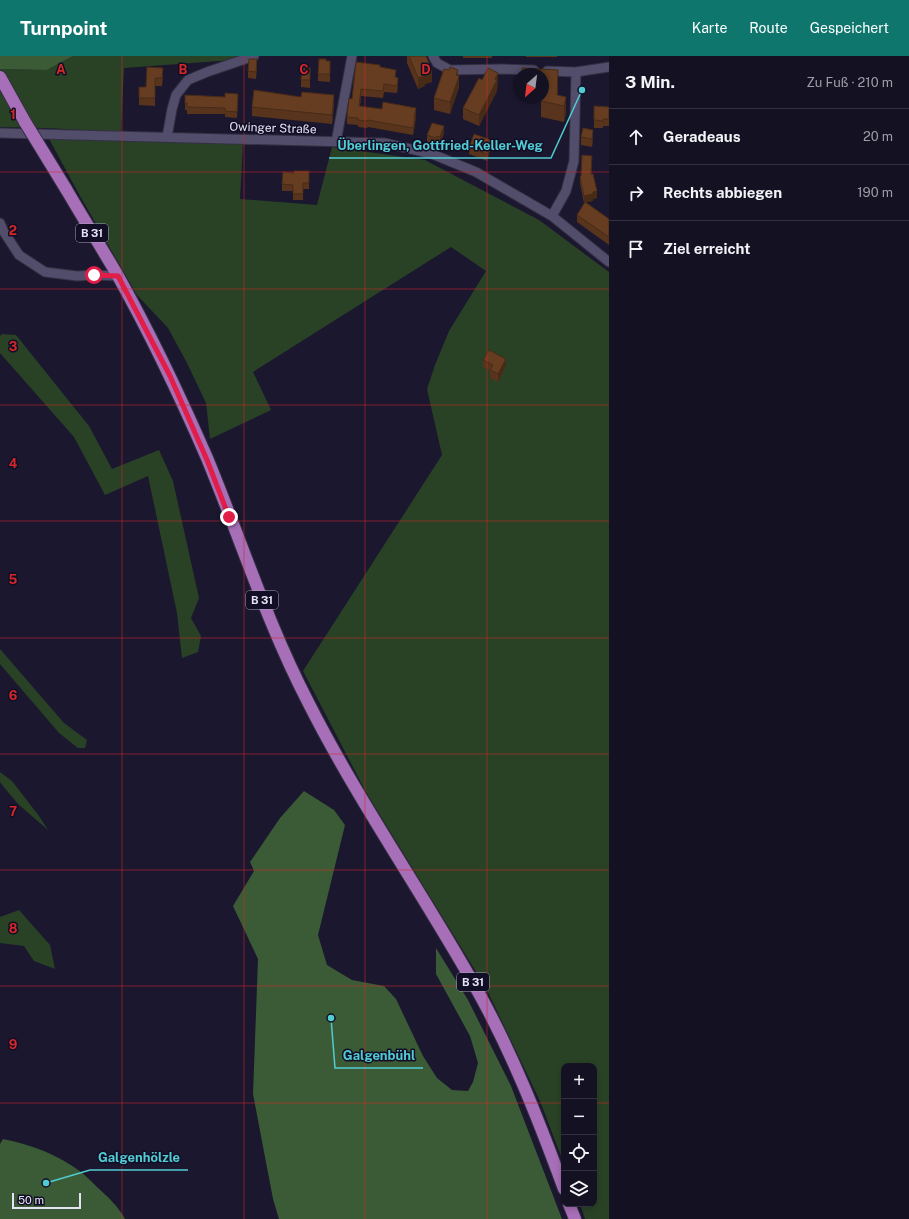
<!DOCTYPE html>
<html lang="de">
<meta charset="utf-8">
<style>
body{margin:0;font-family:"Public Sans",sans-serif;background:#211f30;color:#f1f3f6}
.controls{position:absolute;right:12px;bottom:12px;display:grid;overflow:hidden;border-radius:8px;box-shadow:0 2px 6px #0003}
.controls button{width:36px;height:36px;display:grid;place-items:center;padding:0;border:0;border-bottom:1px solid #333141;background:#141123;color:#f1f3f6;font:20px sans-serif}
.compass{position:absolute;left:513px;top:12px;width:36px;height:36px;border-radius:50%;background:#141123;box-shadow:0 2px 6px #0003;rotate:208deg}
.scale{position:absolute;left:12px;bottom:10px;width:69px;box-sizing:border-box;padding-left:4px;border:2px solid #e4e3f4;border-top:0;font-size:11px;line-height:14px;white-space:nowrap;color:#e4e3f4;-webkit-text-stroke:3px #120e25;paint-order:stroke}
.stop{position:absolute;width:12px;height:12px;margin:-9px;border:3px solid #e11d48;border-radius:50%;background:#fff}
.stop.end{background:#e11d48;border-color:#fff;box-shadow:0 1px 4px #0008}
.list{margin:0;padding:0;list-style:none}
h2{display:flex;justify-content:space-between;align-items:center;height:52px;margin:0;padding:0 16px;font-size:17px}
h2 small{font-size:13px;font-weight:400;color:#9d9da6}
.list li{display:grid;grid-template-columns:26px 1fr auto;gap:12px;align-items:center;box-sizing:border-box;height:56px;padding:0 16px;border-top:1px solid #333141}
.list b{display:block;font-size:15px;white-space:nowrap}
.list em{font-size:13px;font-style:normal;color:#9d9da6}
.icon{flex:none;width:22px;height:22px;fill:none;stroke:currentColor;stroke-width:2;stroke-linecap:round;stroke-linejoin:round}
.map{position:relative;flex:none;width:609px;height:1163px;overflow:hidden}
header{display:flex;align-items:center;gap:24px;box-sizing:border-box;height:56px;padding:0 20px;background:#0f766e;color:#fff}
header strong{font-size:19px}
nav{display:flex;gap:22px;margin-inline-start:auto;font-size:14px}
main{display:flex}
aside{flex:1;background:#141123}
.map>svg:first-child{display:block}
</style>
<header>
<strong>Turnpoint</strong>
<nav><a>Karte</a><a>Route</a><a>Gespeichert</a></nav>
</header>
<main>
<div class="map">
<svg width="609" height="1163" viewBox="0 0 609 1163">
<rect width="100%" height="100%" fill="#1b172f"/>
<path fill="#294226" d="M73,0h175l-15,4 -109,8 -3,64 -76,-4 -45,-1v-58l47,1z
M48,81l195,5 -3,57 77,6 15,-58 93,13 114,60 70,52v947h-24l-5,-15h14v-138h-30v98l-24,-63 -54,-113 -119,-194 -64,-123 139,-216 -15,-66 8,-24 14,-34 37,-60 -35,-24 -198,125 18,38 -61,29 -4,-36 -19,-40 -19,-35 -31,-33 -57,-99z
M2,278l14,1 73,91 23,43 47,-19 14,31 26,117 -8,20 10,18 -3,16 -16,6 -5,-45 -29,-137 -43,19 -31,-58 -74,-84v-17z
M0,593l64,74 23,17 -2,8h-7l-19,-15 -59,-69z
M0,716l12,9 27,35 9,14 -30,-26 -15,-18 -3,-4z
M19,854l31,35 5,24 -21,-8 -10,-15 -24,-3v-26z"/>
<path fill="#3a5b35" d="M0,0h73l-26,14 -47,-1z
M304,735l30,19 11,15 -27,110 9,30 25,15 32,6 12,13 27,57 14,22 15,12 16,1 5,-9 5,-19 -8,-27 -34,-62v-26l32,52 43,86 51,133h-283l-6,-20 -20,-105 5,-135 -25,-53 21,-35 -4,-9 30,-44z
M3,1083c27,5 56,16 78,33 6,5 11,10 16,15 11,10 21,19 28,32h-125v-75z"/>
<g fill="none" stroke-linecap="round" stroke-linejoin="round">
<defs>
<path id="minor" d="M433,0l4,7 13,7 52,-1 32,1
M547,15l29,1 33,-5
M0,77l385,10 47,11 44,18 76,44 57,46
M167,81l5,-28 4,-14 12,-15 19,-8 47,-16
M336,86l16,-86
M552,160l14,-25 8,-30 2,-89
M0,167l4,9 15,23 26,17 32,4 17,-1 24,1"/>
<path id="major" d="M0,21l25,45
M66,133c17,29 35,58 52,87 33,59 62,120 89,182 34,82 60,165 101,244 50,99 114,190 168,286 36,64 63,133 88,201
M569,1148l6,15"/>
</defs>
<use href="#minor" stroke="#333043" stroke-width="11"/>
<use href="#major" stroke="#333043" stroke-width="14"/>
<use href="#minor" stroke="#514d6a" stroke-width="9"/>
<use href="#major" stroke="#a76fb7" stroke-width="12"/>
<defs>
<path id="major-bridge" d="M25,66l41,67"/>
</defs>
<use href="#major-bridge" stroke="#333043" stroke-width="14" stroke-linecap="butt"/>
<use href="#major-bridge" stroke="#a76fb7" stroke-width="12"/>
</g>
<path fill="#58341c" d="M407,0h19l6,26 -7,2v2l-7,3 -11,-26z
M463,0h29v2h-29z
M526,0h31v1h-31z
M326,5h4v21l-12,-1v-7z
M147,11l16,8 -1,11h-7v20l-16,-1v-18h7z
M257,11l-1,12 -8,-1v-7z
M310,11v21l-9,-1v-7z
M380,11l16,10 2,8 -1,8 -13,-1 -1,6 -22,-2 -1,10 56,9 -1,10 -2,10 -45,-8 -1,1 -9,-1v-2l-11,-1v-7l5,-18z
M498,17l-1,18 -18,35 -16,-7v-11l19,-28z
M543,18l15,12v9l8,2v16l-2,9 -23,-5v-17l-20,-1v-1h22z
M458,20l1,11 -9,27 -16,-4v-12z
M185,39l53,5 -1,18 -12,-1v-3h-38v-4h-2z
M334,48l-2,20 -80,-8v-9z
M594,50l15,1v19h-6v2h-9z
M444,77l-4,12 -3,-2 -1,2 -9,-2v-8z
M581,81l12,1 -1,9 -11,-2z
M491,91l-4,14 -18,-7v-6z
M309,115v18h-6v11h-10v-9h-11v-7l12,-11z
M591,118l6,24 -4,1v2l-7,1 23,17v26l-32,-23v-7l8,-12h-1l-4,-20v-6z
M483,304l23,6 -8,16 -8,-4v-7l-7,-4z"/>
<path fill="#472b17" d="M458,14v8l1,-2v11l-9,27v-12z
M558,14v16l-1,19v-10z
M432,15v11l-7,2v2l-7,3v-11l7,-5z
M498,17l-1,18 -18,35v-11z
M398,22v7l-1,8v-7z
M361,33v7l-2,17v-7z
M334,39v9l-2,20v-9z
M566,41v16l-2,9v-16z
M416,52v7l-2,10v-7z
M415,62v7l-2,10v-7z
M444,70v7l-4,12v-8z
M593,74v8l-1,9v-8z
M491,84v7l-4,14v-7z
M597,135v7l-4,1v2l-9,2v-7l9,-4z
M506,303v7l-8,16v-8z"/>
<path fill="#663d21" stroke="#472b17" d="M409,0h17l6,15 -7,2v2l-7,3z
M249,3h8l-1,13 -8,-1z
M319,3h7v2h4v13h-12z
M356,6l24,3v2l16,3 -1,7 3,1 -1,8 -13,-2 -1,7 -22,-2 -2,17 23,3 1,-7 33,6 -2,10h1l-2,10 -45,-8 -1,1 -9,-1v-2l-11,-1 2,-19 3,1z
M147,11l16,1 -1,10h-7v20h-16v-11h7z
M302,11h8v13h-9z
M450,11l8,3 -2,5 3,1 -9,26 -16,-4 10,-29 5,1z
M488,12l10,5 -3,6 2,1 -18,35 -16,-7 16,-30 3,2z
M522,12l36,2 -1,25 9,2 -2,9 -23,-5v-3h2v-8l1,-6h-1v-10h-21z
M254,34l47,7 1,-5 32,3 -2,20 -80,-8z
M225,37l13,1 -1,18 -12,-1v-3l-38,-1v-4l-2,1v-9l40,2z
M594,50l15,1v12h-6v2l-9,-1z
M432,67l12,3 -4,11 -3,-1 -1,2 -9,-3z
M583,72l10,2 -1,9 -11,-2z
M474,78l17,6 -4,14 -18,-6z
M582,99l10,1 -1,18h2l4,17 -4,1v2l-9,2 -4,-19 1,-1z
M294,115h15v12h-6v11h-10v-9l-11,-1 1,-12 11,1z
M585,146l24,17v18l-32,-22z
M489,294l17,9 -8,15 -8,-4 3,-5 -10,-5z"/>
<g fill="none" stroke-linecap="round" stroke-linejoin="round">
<path stroke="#e11d48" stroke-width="5" d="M94,219l24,1 52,100 37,84 22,57"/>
</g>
<path fill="none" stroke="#d62828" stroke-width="1" stroke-opacity="0.55" d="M122,0v1163M244,0v1163M365,0v1163M487,0v1163M0,116h609M0,233h609M0,349h609M0,465h609M0,582h609M0,698h609M0,814h609M0,930h609M0,1047h564M594,1047h15"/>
<g text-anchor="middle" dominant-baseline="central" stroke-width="3" stroke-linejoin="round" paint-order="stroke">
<g fill="#120e25" stroke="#a5a3b6" stroke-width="1">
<rect x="76" y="168" width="32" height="18" rx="3"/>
<rect x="246" y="535" width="32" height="18" rx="3"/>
<rect x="457" y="917" width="32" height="18" rx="3"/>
</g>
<g font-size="11" font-weight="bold" fill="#e4e3f4">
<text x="92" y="177">B 31</text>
<text x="262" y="544">B 31</text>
<text x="473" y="926">B 31</text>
</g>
<g font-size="12" fill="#e4e3f4" stroke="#120e25">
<text transform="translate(273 72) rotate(2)">Owinger Straße</text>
</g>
</g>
<g font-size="13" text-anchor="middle" font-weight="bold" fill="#d62828" stroke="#120e25" stroke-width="3" stroke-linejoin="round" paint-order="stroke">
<text x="61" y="18">A</text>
<text x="183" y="18">B</text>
<text x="304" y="18">C</text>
<text x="426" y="18">D</text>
<text x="13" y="63">1</text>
<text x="13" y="179">2</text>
<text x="13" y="295">3</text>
<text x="13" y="412">4</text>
<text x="13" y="528">5</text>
<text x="13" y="644">6</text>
<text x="13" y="760">7</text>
<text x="13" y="877">8</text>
<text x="13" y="993">9</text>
</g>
<path fill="none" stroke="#51ccd3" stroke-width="1.5" d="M582 34L551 102H329M331 962L335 1012H423M46 1127L90 1114H188"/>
<g fill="#51ccd3" stroke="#120e25" stroke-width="1.5">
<circle cx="582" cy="34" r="4"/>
<circle cx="331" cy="962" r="4"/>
<circle cx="46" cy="1127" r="4"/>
</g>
<g font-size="13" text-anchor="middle" font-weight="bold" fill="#51ccd3" stroke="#120e25" stroke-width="3" stroke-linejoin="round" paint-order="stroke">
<text x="440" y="94">Überlingen, Gottfried-Keller-Weg</text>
<text x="379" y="1004">Galgenbühl</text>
<text x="139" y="1106">Galgenhölzle</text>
</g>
</svg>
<div class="controls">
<button>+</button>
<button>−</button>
<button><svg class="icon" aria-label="locate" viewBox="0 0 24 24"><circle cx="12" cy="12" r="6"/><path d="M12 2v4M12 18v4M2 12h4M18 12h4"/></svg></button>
<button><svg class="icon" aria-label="layers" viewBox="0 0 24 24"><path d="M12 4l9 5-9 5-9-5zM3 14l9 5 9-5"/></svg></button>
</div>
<svg class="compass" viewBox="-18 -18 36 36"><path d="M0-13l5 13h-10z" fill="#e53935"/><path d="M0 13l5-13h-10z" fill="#9d9da6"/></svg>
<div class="scale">50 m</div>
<div class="stop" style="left:94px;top:219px"></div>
<div class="stop end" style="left:229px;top:461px"></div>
</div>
<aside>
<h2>3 Min.<small>Zu Fuß · 210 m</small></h2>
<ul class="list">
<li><svg class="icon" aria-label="ahead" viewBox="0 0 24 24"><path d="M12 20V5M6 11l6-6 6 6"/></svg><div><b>Geradeaus</b></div><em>20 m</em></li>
<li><svg class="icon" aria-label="right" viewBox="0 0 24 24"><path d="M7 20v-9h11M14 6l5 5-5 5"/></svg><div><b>Rechts abbiegen</b></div><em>190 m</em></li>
<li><svg class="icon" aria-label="arrive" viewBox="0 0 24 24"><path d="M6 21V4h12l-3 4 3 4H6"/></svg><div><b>Ziel erreicht</b></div></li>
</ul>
</aside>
</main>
